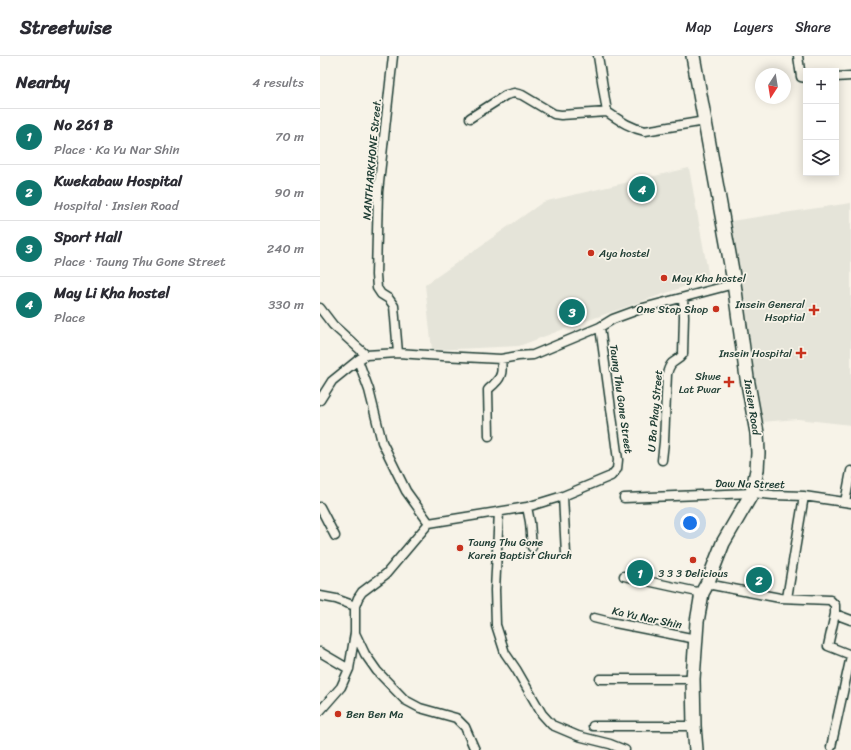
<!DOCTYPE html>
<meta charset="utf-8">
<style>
body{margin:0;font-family:Sriracha,sans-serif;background:#f7f7f7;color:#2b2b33}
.controls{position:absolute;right:12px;top:12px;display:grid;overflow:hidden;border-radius:0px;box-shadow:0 2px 10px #0003}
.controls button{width:36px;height:36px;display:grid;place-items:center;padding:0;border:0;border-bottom:1px solid #e1e1e2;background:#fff;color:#2b2b33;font:20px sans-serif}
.compass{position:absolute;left:435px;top:12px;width:36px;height:36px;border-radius:50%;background:#fff;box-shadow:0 2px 10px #0003;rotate:192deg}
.you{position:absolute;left:370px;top:467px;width:14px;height:14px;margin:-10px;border:3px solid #fff;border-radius:50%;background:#1a73e8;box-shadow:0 0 0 6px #1a73e833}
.badge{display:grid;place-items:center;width:26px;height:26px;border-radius:50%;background:#0f766e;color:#fff;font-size:13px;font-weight:700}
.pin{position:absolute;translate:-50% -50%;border:2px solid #fff;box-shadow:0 1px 4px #0006}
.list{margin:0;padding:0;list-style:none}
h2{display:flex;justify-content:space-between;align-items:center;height:52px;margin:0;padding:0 16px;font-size:17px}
h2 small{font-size:13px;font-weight:400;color:#7c7c81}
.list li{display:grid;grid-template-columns:26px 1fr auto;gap:12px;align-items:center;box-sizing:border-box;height:56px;padding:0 16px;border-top:1px solid #e1e1e2}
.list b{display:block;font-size:15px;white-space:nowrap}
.list p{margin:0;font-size:13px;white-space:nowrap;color:#7c7c81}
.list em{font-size:13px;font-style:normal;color:#7c7c81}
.icon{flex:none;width:22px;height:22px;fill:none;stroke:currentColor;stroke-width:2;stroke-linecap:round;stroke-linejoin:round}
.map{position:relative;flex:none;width:531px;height:694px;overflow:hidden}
header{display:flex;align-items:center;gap:24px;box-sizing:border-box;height:56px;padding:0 20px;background:#fff;border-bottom:1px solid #e1e1e2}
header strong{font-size:19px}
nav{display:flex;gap:22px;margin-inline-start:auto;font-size:14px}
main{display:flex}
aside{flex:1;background:#fff}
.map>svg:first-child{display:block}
</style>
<header>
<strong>Streetwise</strong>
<nav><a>Map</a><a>Layers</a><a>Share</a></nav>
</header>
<main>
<aside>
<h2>Nearby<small>4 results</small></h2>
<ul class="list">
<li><span class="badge">1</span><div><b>No 261 B</b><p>Place · Ka Yu Nar Shin</p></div><em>70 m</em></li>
<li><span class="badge">2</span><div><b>Kwekabaw Hospital</b><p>Hospital · Insien Road</p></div><em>90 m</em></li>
<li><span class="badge">3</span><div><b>Sport Hall</b><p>Place · Taung Thu Gone Street</p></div><em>240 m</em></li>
<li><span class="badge">4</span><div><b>May Li Kha hostel</b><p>Place</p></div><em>330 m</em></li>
</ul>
</aside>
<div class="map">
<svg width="531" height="694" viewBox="0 0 531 694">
<rect width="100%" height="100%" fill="#f7f3e8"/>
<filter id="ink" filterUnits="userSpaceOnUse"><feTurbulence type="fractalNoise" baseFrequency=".025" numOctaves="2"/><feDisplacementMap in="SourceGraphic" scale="8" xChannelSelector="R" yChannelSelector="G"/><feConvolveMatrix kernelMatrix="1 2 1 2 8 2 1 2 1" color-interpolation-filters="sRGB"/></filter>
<g filter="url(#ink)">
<path fill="#e5e4d9" d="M369,112l20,110 -129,45 -61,23 -87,4 -7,-65 118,-83z
M531,147v222l-53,-6 -37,3 -19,-135 -11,-66z"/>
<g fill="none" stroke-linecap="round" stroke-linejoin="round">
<defs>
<path id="street" d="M73,0l-15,136 -2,83 1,13 4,6 8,5 5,7 4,47
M278,0l9,56c12,8 23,16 38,19l60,-10
M478,0l3,21 5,1
M516,21l15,-1
M150,62l36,-23 8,-2 8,2 32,19 7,1 46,-3
M0,252l13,17 33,30
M38,304l11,30 13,52 24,49 23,32
M0,344l12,-19 26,-21 8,-5 32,-2 44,3 59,3 17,-3 15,-1 67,-28 13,-8 30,-11 91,-24
M169,380l-1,-46c2,-3 5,-4 7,-7 8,-7 7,-14 6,-24
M342,404l2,-18 3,-68c4,-16 9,-10 16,-20l1,-38 -1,-18
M243,440l3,58
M304,442l128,-5 21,2 31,1 47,7
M525,446l6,-31
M0,451l15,29
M207,451l3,15 2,25
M179,456l-4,78 1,35 9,28 11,16 26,45 10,11 26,11 32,8 15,6
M109,467l98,-16 36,-11 48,-20 6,-7 1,-9 -18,-133
M304,520l78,17
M387,528l73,14 50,2 5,5v9l-7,32 23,9
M0,540l16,3 19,7
M467,542l17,-102
M515,558l16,6
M274,562l16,4 86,17
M35,577l10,21 12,17 28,29 15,8 36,10 9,9 10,23
M0,596l29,17
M280,623h93
M0,655l21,-24 8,-18 6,-36v-27l3,-8 4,-6 24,-18 43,-51
M273,670h101
M511,691l20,-91"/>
<path id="primary" d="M373,0l40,220 14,102 10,55 1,20 -1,17 -5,23 -29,50 -16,41 -5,9 -5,29 -4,57 1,47 2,24"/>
</defs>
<use href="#street" stroke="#1f3d34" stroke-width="11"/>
<use href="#primary" stroke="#1f3d34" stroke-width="16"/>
<use href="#street" stroke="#f7f3e8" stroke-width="8"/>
<use href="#primary" stroke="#f7f3e8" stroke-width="13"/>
</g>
</g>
<g fill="#c8321e" stroke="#f7f3e8" stroke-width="1.5">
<circle cx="271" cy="197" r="4"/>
<circle cx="344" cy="222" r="4"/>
<circle cx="396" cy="253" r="4"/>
<path d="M492 248h4v4h4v4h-4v4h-4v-4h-4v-4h4z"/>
<path d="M479 291h4v4h4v4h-4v4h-4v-4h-4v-4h4z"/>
<path d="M407 320h4v4h4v4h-4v4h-4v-4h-4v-4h4z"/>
<circle cx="140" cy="492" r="4"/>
<circle cx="373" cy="504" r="4"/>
<circle cx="18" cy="658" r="4"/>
</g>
<g text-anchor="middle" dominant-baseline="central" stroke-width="3.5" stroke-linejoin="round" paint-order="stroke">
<g font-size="11" fill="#1f3d34" stroke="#f7f3e8">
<text transform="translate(52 103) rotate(-85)">NANTHARKHONE Street.</text>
<text transform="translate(301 343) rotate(82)">Taung Thu Gone Street</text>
<text transform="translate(432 351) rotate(81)">Insien Road</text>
<text transform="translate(335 355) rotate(-85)">U Ba Phay Street</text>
<text transform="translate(430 428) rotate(1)">Daw Na Street</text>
<text transform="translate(327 562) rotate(12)">Ka Yu Nar Shin</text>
</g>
<g font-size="11" fill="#1f3d34" stroke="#f7f3e8" text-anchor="start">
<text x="279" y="197">Aya hostel</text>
<text x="352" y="222">May Kha hostel</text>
<text x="485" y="248" text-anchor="end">Insein General<tspan x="485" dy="13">Hsoptial</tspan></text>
<text x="388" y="253" text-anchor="end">One Stop Shop</text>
<text x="472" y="297" text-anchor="end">Insein Hospital</text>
<text x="401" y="320" text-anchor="end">Shwe<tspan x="401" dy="13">Lat Pwar</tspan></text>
<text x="148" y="486">Taung Thu Gone<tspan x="148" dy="13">Karen Baptist Church</tspan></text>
<text x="373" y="517" text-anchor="middle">3 3 3 Delicious</text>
<text x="26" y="658">Ben Ben Ma</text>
</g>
</g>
</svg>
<div class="controls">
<button>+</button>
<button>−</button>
<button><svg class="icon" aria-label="layers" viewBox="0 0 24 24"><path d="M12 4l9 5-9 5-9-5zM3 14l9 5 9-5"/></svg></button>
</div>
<svg class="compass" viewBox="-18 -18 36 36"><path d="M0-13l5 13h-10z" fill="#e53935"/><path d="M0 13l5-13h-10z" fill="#7c7c81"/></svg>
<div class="you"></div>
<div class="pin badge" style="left:320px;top:517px">1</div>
<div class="pin badge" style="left:439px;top:524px">2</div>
<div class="pin badge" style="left:252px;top:256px">3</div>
<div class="pin badge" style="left:322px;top:133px">4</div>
</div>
</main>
